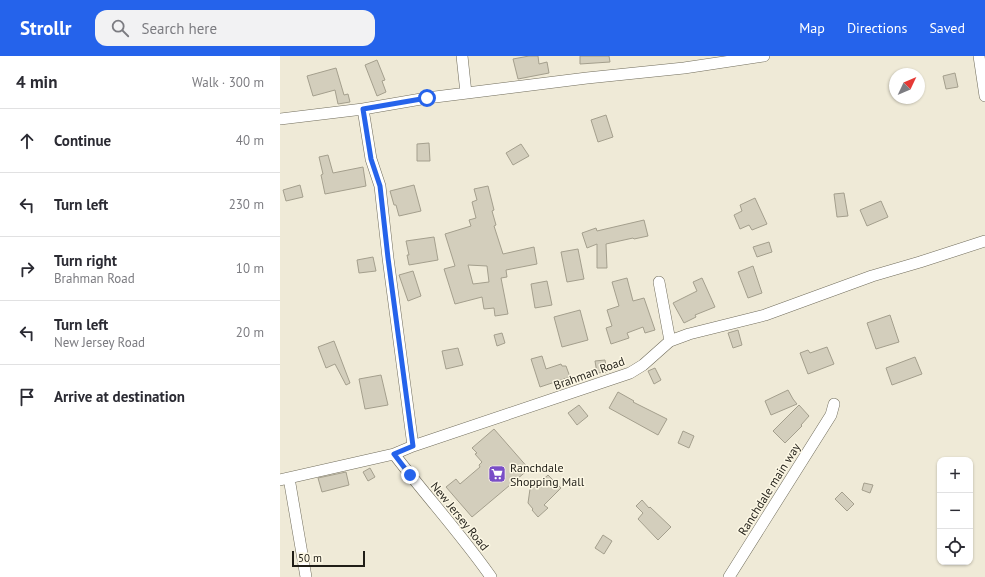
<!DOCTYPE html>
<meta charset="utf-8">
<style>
body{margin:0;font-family:"PT Sans",sans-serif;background:#f2f2f3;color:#2b2b33}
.controls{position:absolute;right:12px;bottom:12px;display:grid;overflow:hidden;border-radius:8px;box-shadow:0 1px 3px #0004}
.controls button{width:36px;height:36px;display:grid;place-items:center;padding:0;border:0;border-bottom:1px solid #e1e1e2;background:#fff;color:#2b2b33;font:20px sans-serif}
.compass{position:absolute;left:609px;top:12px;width:36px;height:36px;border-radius:50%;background:#fff;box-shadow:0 1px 3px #0004;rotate:46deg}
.scale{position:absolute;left:12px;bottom:10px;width:73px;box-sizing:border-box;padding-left:4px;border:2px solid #201e17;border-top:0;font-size:11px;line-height:14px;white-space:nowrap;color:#201e17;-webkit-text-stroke:3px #fcf7e4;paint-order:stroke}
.stop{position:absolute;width:12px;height:12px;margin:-9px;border:3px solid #2563eb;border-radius:50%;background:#fff}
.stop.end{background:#2563eb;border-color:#fff;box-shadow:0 1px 4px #0008}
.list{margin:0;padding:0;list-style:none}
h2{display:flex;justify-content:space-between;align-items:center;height:52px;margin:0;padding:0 16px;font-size:17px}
h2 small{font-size:13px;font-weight:400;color:#7c7c81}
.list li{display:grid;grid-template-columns:26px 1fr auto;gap:12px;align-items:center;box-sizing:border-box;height:64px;padding:0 16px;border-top:1px solid #e1e1e2}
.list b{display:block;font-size:15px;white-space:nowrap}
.list p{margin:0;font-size:13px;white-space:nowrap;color:#7c7c81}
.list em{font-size:13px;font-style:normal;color:#7c7c81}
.icon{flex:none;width:22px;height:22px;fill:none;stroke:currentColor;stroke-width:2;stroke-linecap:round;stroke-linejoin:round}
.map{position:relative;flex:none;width:705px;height:521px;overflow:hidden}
header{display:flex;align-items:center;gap:24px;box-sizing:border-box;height:56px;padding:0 20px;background:#2563eb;color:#fff}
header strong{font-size:19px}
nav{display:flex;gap:22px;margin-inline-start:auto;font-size:14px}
.search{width:280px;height:36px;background:#f2f2f3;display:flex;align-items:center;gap:10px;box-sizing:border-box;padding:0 14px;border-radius:12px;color:#7c7c81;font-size:15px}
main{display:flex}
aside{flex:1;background:#fff}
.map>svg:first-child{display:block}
</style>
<header>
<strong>Strollr</strong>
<div class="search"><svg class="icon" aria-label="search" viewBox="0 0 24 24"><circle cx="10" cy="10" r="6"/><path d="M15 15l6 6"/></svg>Search here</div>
<nav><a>Map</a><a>Directions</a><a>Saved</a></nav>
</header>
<main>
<aside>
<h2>4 min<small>Walk · 300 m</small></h2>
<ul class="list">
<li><svg class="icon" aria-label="ahead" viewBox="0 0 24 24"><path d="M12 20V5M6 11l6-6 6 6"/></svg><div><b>Continue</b></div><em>40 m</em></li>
<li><svg class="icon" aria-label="left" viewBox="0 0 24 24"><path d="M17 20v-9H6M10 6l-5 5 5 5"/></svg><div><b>Turn left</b></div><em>230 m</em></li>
<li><svg class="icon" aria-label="right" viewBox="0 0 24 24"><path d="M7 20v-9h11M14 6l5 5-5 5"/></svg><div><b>Turn right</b><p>Brahman Road</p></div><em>10 m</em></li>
<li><svg class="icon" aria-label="left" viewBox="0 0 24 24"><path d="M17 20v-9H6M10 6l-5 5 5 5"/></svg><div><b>Turn left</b><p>New Jersey Road</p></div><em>20 m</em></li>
<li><svg class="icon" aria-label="arrive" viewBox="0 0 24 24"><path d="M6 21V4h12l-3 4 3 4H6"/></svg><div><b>Arrive at destination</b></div></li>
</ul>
</aside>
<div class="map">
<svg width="705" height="521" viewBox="0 0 705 521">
<rect width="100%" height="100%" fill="#efead7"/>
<path fill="#d3cebc" stroke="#a49f8d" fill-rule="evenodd" d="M249,0h9l1,8 8,-2 2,11 -31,6 -5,-20z
M300,0h29l1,6 -30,2z
M97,4l8,20 -3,1 4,11 -9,4 -12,-31z
M56,12l8,27 4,-1 2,8 -12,2 -3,-14 -22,6 -6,-20z
M675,17l3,14 -12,2 -3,-13z
M326,59l7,22 -15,5 -7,-22z
M149,87l1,18h-13v-17z
M241,88l8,12 -16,9 -7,-12z
M48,99l5,18 30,-6 3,19 -41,8 -4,-19 2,-1 -4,-17z
M20,129l3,12 -17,4 -3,-11z
M134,129l7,26 -22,5 -3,-11h-2l-4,-14z
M208,130l6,24 -2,1 4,14 -2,1 9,28 31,-7 3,17 -31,6 1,7 -6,1 7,36 -13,2 -1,-8 -10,1 -2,-12 -27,7 -11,-35 11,-3 -10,-32 26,-8 -2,-6 7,-2 -4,-16 5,-2 -3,-11zM188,209l19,1 2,16 -16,2z
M564,137l4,23 -11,1 -3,-23z
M475,142l12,26 -15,6 -3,-5 -9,4 -6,-14 8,-4 -2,-6z
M601,145l7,16 -21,9 -7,-16z
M364,164l4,16 -14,3 -1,-1 -27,6 1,24h-10v-24l-10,4 -5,-15 14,-5 1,3z
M154,181l4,23 -29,5 -2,-10h2l-3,-14z
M489,186l3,10 -15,5 -4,-10z
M298,193l6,30 -17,3 -6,-30z
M93,201l3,14 -17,2 -2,-13z
M473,210l9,27 -14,5 -10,-26z
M133,215l8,25 -13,5 -9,-26z
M347,222l6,23 11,-3 11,32 -10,3 -2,-6 -16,6 2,5 -18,6 -5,-16 6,-2 -5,-16 12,-4 -7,-24z
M422,222l13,29 -20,8 1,2 -12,6 -11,-20 24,-12 -4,-9z
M267,225l5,24 -17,3 -4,-24z
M300,254l8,30 -26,7 -8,-30z
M610,259l9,27 -23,7 -9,-26z
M458,274l4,15 -9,3 -5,-15z
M222,277l3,10 -8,3 -3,-11z
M54,285l16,42 -4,2 -11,-21 -9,4 -8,-21z
M547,291l7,17 -26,10 -8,-21 8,-3 2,3z
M178,292l5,17 -17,4 -4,-18z
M262,300l4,13 15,-5 1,2h4l4,11 -30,10 -9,-28z
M635,301l7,17 -30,11 -6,-17z
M325,304l2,12 -10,1 -2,-12z
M375,312l6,12 -7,4 -6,-13z
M101,319l7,30 -23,4 -6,-30z
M508,334l5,9 4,5 -26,11 -6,-14z
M338,336l16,9 -1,1 34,17 -9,16 -49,-27z
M299,349l9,11 -11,9 -9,-12z
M519,349l10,11 -8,9 1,1 -17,17 -12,-12z
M214,373l35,40 -57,48 -26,-30 10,-8 4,5 20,-17 -1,-2 3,-3 -7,-8 2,-1 -5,-5z
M403,375l11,5 -5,12 -11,-5z
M90,412l5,9 -7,4 -5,-9z
M66,416l3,13 -27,7 -4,-14z
M268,419l13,13 -17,17 4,3 -10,9 -6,-7 1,-1 -5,-6 2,-14 6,-5 1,1z
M584,427l9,2 -3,8 -8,-3z
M562,436l12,12 -7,7 -12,-12z
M362,444l7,8 1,-1 21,20 -13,13 -20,-21 5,-6 -7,-7z
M323,479l9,6 -8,13 -9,-6z"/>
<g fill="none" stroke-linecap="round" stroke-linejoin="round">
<defs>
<path id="minor" d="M182,0l4,37
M699,0l6,40
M83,53l8,50 9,27 8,72 25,188
M0,63l83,-10 64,-11 160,-20 97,-10 80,-12
M379,226l11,59
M114,398c32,42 67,80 97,123
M9,422l17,99
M0,424l114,-26 19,-8 217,-73 13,-8 27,-24 19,-7 76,-19 107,-39 48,-14 65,-21
M449,521l102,-162 3,-11"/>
</defs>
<use href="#minor" stroke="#716d5c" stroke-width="12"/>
<use href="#minor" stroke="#fff" stroke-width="11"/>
</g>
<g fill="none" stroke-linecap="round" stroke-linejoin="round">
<path stroke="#2563eb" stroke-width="5" d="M130,419l-16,-21 19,-8 -25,-188 -8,-72 -9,-27 -8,-50 64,-11"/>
</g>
<defs>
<symbol id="supermarket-square" viewBox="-11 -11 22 22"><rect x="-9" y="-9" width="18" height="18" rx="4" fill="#794ec7" stroke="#fcf7e4"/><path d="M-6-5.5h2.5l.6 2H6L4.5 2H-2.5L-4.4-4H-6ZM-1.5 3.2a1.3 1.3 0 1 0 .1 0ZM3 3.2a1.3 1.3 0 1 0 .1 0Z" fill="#fff"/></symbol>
</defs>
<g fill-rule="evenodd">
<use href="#supermarket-square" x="207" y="408" width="20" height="20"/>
</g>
<g text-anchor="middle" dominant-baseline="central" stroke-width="3" stroke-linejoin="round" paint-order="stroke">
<g font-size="12" fill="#201e17" stroke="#fcf7e4">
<text transform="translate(309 317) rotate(-20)">Brahman Road</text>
<text transform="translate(489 433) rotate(-58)">Ranchdale main way</text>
<text transform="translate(180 460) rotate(51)">New Jersey Road</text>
</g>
<g font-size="12" fill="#201e17" stroke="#fcf7e4" text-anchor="start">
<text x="230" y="411">Ranchdale<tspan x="230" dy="14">Shopping Mall</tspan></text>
</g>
</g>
</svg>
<div class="controls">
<button>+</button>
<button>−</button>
<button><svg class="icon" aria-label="locate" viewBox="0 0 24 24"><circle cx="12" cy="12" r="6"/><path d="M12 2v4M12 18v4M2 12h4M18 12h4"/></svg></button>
</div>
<svg class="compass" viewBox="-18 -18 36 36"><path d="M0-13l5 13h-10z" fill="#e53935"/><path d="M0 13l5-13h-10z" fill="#7c7c81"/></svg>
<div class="scale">50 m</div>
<div class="stop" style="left:147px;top:42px"></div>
<div class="stop end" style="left:130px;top:419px"></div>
</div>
</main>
